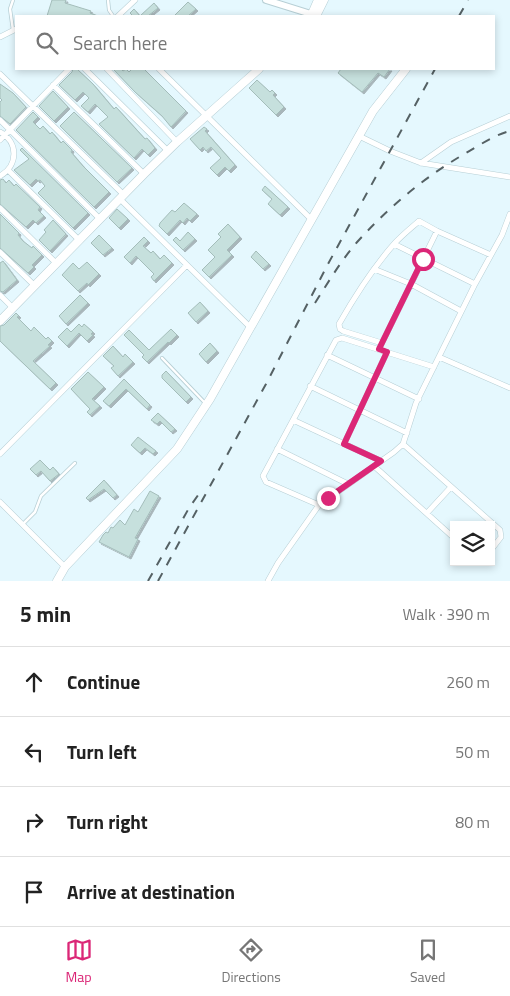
<!DOCTYPE html>
<meta charset="utf-8">
<style>
body{margin:0;font-family:"Titillium Web",sans-serif;background:#f6f6f6;color:#222}
.controls{position:absolute;right:15px;bottom:15px;display:grid;overflow:hidden;border-radius:0px;box-shadow:0 2px 8px #0003}
.controls button{width:45px;height:45px;display:grid;place-items:center;padding:0;border:0;border-bottom:1px solid #e0e0e0;background:#fff;color:#222;font:25px sans-serif}
.stop{position:absolute;width:15px;height:15px;margin:-11px;border:4px solid #db2777;border-radius:50%;background:#fff}
.stop.end{background:#db2777;border-color:#fff;box-shadow:0 1px 5px #0008}
.list{margin:0;padding:0;list-style:none}
h2{display:flex;justify-content:space-between;align-items:center;height:65px;margin:0;padding:0 20px;font-size:21px}
h2 small{font-size:16px;font-weight:400;color:#767676}
.list li{display:grid;grid-template-columns:32px 1fr auto;gap:15px;align-items:center;box-sizing:border-box;height:70px;padding:0 20px;border-top:1px solid #e0e0e0}
.list b{display:block;font-size:19px;white-space:nowrap}
.list em{font-size:16px;font-style:normal;color:#767676}
.icon{flex:none;width:28px;height:28px;fill:none;stroke:currentColor;stroke-width:2;stroke-linecap:round;stroke-linejoin:round}
.map{position:relative;flex:none;width:510px;height:581px;overflow:hidden}
.search{position:absolute;background:#fff;box-shadow:0 2px 8px #0003;left:15px;right:15px;top:15px;height:55px;display:flex;align-items:center;gap:12px;box-sizing:border-box;padding:0 18px;border-radius:0px;color:#767676;font-size:19px}
.sheet{height:345px;background:#fff}
nav{display:flex;justify-content:space-around;align-items:center;box-sizing:border-box;height:70px;border-top:1px solid #e0e0e0;background:#fff;font-size:14px;color:#767676}
nav a{display:grid;justify-items:center;gap:2px}
nav .on{color:#db2777}
.map>svg:first-child{display:block}
</style>
<div class="map">
<svg width="510" height="581" viewBox="0 0 510 581">
<defs>
<filter id="shadow"><feDropShadow dx="2" dy="2" stdDeviation="0" flood-color="#0004"/></filter>
</defs>
<rect width="100%" height="100%" fill="#e5f8fe"/>
<path fill="#c6e0dd" stroke="#a4bdba" filter="url(#shadow)" d="M52,0h14l-1,3 26,8 -1,2 8,3h-51z
M188,2l8,7 -8,7h-14z
M154,3l4,5 -10,8h-15l-3,-3 4,-4 6,7z
M73,69h4l16,15 21,25 2,-2 29,32 2,-1 8,10 -7,7 -6,-6 -8,9 -35,-34 9,-7 -13,-13 -7,8 -7,-6 8,-8 -6,-6 -8,8 -16,-15 13,-13z
M113,69h8l2,2 3,-2 3,3 3,-3h12l42,42 -15,16 -9,-11 -27,-24z
M341,69h49l-6,8 -6,-4 -16,19 -24,-19z
M257,80l13,12 2,-2 3,3 -2,2 11,12 -8,8 -27,-27z
M0,84l13,9 13,14 -16,17 -10,-8v-14l2,-2 -2,-2z
M53,91l15,16 -14,14 -15,-15z
M33,112l5,5 -5,5 7,7 3,-3 7,8 2,-2 9,11 2,-2 9,9 -1,2 12,14 26,26 -15,15 -78,-77z
M74,112l58,56 -15,14 -57,-56z
M204,127l3,2 -2,2 30,34 -6,6 -4,-4 -8,8 -7,-7 11,-10 -10,-11 -5,4 -3,-4 -3,3 -10,-11z
M22,148l66,65 -15,15 -35,-35 7,-7 -5,-6 -2,1 -2,-2 -6,6 -16,-15 15,-11 -9,-9z
M3,179l3,4 3,-3 5,6 2,-2 24,23 -2,3 6,6 -8,7 -3,-3 -7,7 -26,-23v-24z
M265,186l23,21 -8,8 -12,-11 4,-5 -10,-9z
M184,203l13,11 -7,7 -3,-3 -4,5 -3,-3 -13,14 -8,-8 1,-3 12,-13 3,2z
M117,209l11,10 -9,9 -10,-10z
M0,214l19,19 -1,2 5,6 9,7 1,-2 9,9 -10,10 2,2 -6,6 -28,-25z
M53,220l13,14 -16,17 -11,-11 7,-8 -2,-2z
M228,224l12,13 -13,13 5,5 -23,22 -7,-7 13,-13 -7,-7 13,-13 -3,-3z
M188,232l7,7 -12,11 -10,-10 3,-3 4,4z
M99,235l13,13 -9,7 -12,-12z
M144,237l4,4 -5,5 8,7 2,-2 7,8 4,-4 8,8 -18,18 -3,-4 3,-3 -18,-18 -6,7 -6,-6z
M256,251l13,13 -6,5 -12,-12z
M3,261l14,19 -14,12 -3,-1v-28z
M87,262l12,12 -11,11 -1,-2 -9,8 -16,-16 11,-12 6,6z
M80,295l8,8 -22,21 -7,-8z
M200,302l8,9 -12,11 -8,-9z
M16,313l3,3 -2,1 14,14 3,-4 12,12 2,-2 4,4 -4,4 2,1 -17,15 23,22 -6,6 -50,-48v-15l4,-1z
M79,324l3,3 2,-3 9,8 -2,2 2,1 -6,6 -8,-8 -12,13 -9,-9 9,-9 4,4z
M171,329l6,6 -8,8 -1,-1 -21,20 -5,-5 2,-2 -20,-20 5,-5 20,20z
M210,343l7,8 -11,11 -7,-8z
M113,346l10,11 2,-3 8,8 -15,14 -7,-8 3,-2 -11,-10z
M166,371l25,26 -5,5 -24,-24v-3z
M88,372l16,15 -12,12 8,7 -10,9 -3,-3 3,-3 -19,-20z
M124,379l26,26 -3,4 -21,-20 -17,17 -6,-5z
M158,413l17,16 -4,3 -11,-11 -3,3 -6,-4z
M138,437l18,14 -3,3 -8,-6 -5,5 -9,-8z
M40,460l10,10 3,-3 6,7 -9,7 -9,-10 -5,4 -6,-6z
M104,480l13,15 -4,3 -9,-9 -16,11 -2,-2z
M150,491l9,5 -24,42 3,1 -9,18 -30,-15 4,-7 3,-3 2,1 3,-6 2,1 7,-8 5,5 9,-16 4,3z"/>
<g fill="none" stroke-linecap="round" stroke-linejoin="round">
<defs>
<path id="service" d="M13,0l-3,9 3,21
M108,0l1,10 4,6
M162,358l44,46
M23,524l12,-12 6,-16 34,-33"/>
<path id="minor" d="M118,16l17,-16
M0,37l16,-8
M85,69l83,82
M107,69l70,73
M159,69l153,151
M0,74l124,121
M53,85l91,89
M0,120l99,98
M0,132c19,10 18,34 0,44
M359,136l31,15 31,12 89,14
M0,140l69,-71
M421,163l30,-21 59,-26
M8,170l72,71
M120,199l131,129
M0,208l57,56
M394,244l81,40
M0,252l35,34
M374,269l37,15 50,27
M0,295l13,13
M382,343l-39,-12 -3,-2 -1,-5c16,-28 33,-55 55,-80 7,-8 17,-16 25,-23l18,10 54,24
M381,345l56,-114
M327,355l92,44
M439,357l71,31
M310,386l97,47
M293,420l88,41
M344,444l43,-92
M403,444l97,86 1,7 -10,13
M277,449l71,35
M0,454l187,-189
M374,466l80,72
M0,502l65,65
M319,505l-53,-23 -3,-6 73,-136 6,-2 92,29
M427,513l24,-26
M268,581l10,-18 41,-58 75,-53 9,-8 13,-41 59,-119 27,-49 8,-21"/>
<path id="tertiary" d="M266,0l45,14"/>
<path id="secondary" d="M311,16l7,-16
M316,16l8,-16
M0,321l144,-147 33,-32 82,-73
M57,581l8,-14 112,-118 33,-50 163,-288 33,-42"/>
</defs>
<use href="#service" stroke="#b7cfd5" stroke-width="4"/>
<use href="#minor" stroke="#b7cfd5" stroke-width="6"/>
<use href="#tertiary" stroke="#b7cfd5" stroke-width="8"/>
<use href="#secondary" stroke="#b7cfd5" stroke-width="9"/>
<use href="#service" stroke="#fff" stroke-width="2.5"/>
<use href="#minor" stroke="#fff" stroke-width="5"/>
<use href="#tertiary" stroke="#fff" stroke-width="6"/>
<use href="#secondary" stroke="#fff" stroke-width="8"/>
<path stroke="#556164" stroke-width="2" stroke-dasharray="9 9" stroke-linecap="butt" d="M459,16l9,-16
M315,303c14,-22 27,-44 44,-63 31,-34 67,-64 107,-87 14,-8 28,-18 44,-22
M148,581l41,-73 12,-17
M158,581l108,-197 62,-120 107,-195"/>
</g>
<g fill="none" stroke-linecap="round" stroke-linejoin="round">
<path stroke="#db2777" stroke-width="6" d="M328,498l53,-37 -37,-17 43,-92 -8,-3 44,-90"/>
</g>
</svg>
<div class="controls">
<button><svg class="icon" aria-label="layers" viewBox="0 0 24 24"><path d="M12 4l9 5-9 5-9-5zM3 14l9 5 9-5"/></svg></button>
</div>
<div class="stop" style="left:423px;top:259px"></div>
<div class="stop end" style="left:328px;top:498px"></div>
<div class="search"><svg class="icon" aria-label="search" viewBox="0 0 24 24"><circle cx="10" cy="10" r="6"/><path d="M15 15l6 6"/></svg>Search here</div>
</div>
<section class="sheet">
<h2>5 min<small>Walk · 390 m</small></h2>
<ul class="list">
<li><svg class="icon" aria-label="ahead" viewBox="0 0 24 24"><path d="M12 20V5M6 11l6-6 6 6"/></svg><div><b>Continue</b></div><em>260 m</em></li>
<li><svg class="icon" aria-label="left" viewBox="0 0 24 24"><path d="M17 20v-9H6M10 6l-5 5 5 5"/></svg><div><b>Turn left</b></div><em>50 m</em></li>
<li><svg class="icon" aria-label="right" viewBox="0 0 24 24"><path d="M7 20v-9h11M14 6l5 5-5 5"/></svg><div><b>Turn right</b></div><em>80 m</em></li>
<li><svg class="icon" aria-label="arrive" viewBox="0 0 24 24"><path d="M6 21V4h12l-3 4 3 4H6"/></svg><div><b>Arrive at destination</b></div></li>
</ul>
</section>
<nav>
<a class="on"><svg class="icon" aria-label="map" viewBox="0 0 24 24"><path d="M3 6l6-2 6 2 6-2v14l-6 2-6-2-6 2zM9 4v14M15 6v14"/></svg>Map</a>
<a><svg class="icon" aria-label="directions" viewBox="0 0 24 24"><path d="M12 3l9 9-9 9-9-9zM9 14v-3h6M13 9l2 2-2 2"/></svg>Directions</a>
<a><svg class="icon" aria-label="saved" viewBox="0 0 24 24"><path d="M7 4h10v16l-5-4-5 4z"/></svg>Saved</a>
</nav>
